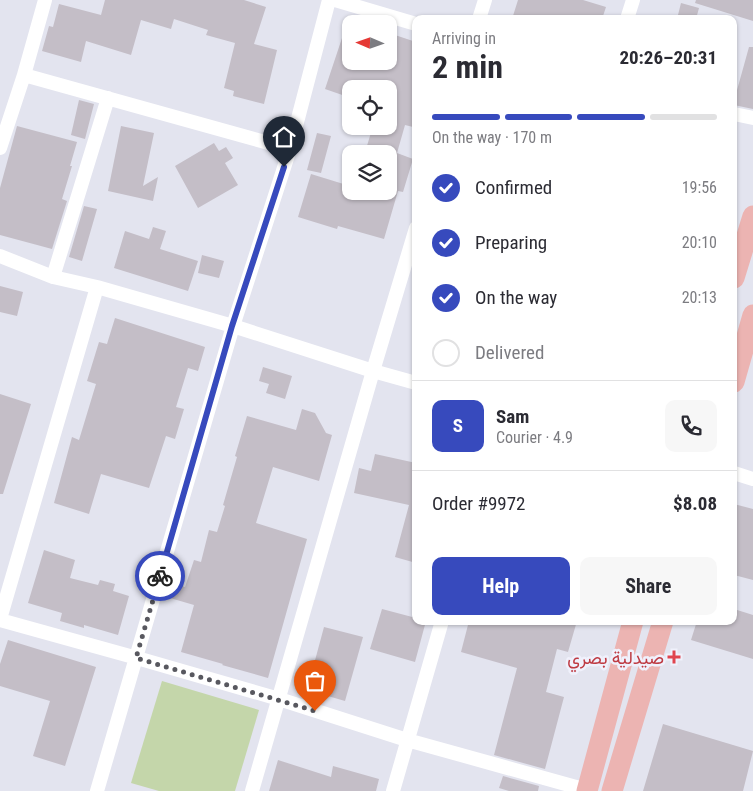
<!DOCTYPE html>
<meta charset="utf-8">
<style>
:root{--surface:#fff;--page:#f7f7f7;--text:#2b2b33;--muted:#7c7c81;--line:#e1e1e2;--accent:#374abd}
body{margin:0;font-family:"Roboto Condensed",Vazirmatn,sans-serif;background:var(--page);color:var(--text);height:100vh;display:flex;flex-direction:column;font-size:19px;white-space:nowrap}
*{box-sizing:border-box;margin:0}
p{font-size:16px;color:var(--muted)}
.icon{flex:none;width:28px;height:28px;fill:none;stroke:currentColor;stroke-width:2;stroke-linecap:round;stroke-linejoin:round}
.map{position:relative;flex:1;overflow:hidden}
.details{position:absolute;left:412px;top:15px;width:325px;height:610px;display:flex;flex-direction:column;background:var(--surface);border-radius:10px;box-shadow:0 1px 4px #0004}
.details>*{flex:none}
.needle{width:32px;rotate:272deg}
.fabs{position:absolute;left:342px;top:15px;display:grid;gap:10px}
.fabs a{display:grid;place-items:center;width:55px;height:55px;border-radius:10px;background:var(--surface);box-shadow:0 1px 4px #0004;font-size:25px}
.pin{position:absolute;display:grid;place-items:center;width:42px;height:42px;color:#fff;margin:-51px -21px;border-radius:50% 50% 50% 0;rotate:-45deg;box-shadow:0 0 5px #0007}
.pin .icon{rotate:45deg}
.courier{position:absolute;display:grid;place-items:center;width:50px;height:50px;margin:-25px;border:4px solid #374abd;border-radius:50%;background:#fff;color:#222;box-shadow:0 1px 6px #0007}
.head em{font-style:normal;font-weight:700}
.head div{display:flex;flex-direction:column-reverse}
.head{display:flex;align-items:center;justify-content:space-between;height:85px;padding:0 20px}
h1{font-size:32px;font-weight:700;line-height:38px}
.bar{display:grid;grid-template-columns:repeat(4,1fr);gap:8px 5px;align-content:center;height:60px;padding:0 20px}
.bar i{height:6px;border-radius:4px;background:var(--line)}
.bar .active{background:var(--accent)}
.bar p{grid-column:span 4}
.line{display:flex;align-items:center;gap:12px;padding:0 20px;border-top:1px solid var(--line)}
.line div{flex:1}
.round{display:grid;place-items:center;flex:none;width:52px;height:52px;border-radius:10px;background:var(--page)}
ol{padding:0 20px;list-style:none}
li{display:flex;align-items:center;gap:15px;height:55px}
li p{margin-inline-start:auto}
li .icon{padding:5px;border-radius:50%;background:var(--accent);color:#fff;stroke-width:4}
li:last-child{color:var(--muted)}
li i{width:28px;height:28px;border:2px solid var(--line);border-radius:50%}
.primary-button{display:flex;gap:10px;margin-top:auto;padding:10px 20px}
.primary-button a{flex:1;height:58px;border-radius:10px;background:var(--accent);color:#fff;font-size:20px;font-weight:700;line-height:58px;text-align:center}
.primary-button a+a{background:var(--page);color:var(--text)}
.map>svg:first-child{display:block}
</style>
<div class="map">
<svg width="753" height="791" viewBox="0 0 753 791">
<rect width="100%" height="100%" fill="#e3e4ef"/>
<path fill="#c4d6aa" d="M162 681 259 710 235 791H159L131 783Z"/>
<path fill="#c4bec7" d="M105 0H244L266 7 254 44 277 50 264 104 233 96 234 91 224 88 235 43 206 35 208 30 174 19 171 29 141 20 131 55 86 41 81 62 42 51 49 26 53 27 59 4 101 15Z
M518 0H583L606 7 602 19H512Z
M696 0H753V21L695 3Z
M681 3 699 8 696 19H677Z
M349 17 351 18V61H389V33L416 42V116L413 127 405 125 397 153 413 159 403 192 398 191 384 239 338 226 337 229 298 217 311 174 350 186 351 191H363L383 197 384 191H389V154H366L368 149H366L373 126H389V89H351V98L325 89Z
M749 47H753V109L734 105V101Z
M79 100 94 104 85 139 71 135Z
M17 126 77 142 70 166H72L62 199 67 201 52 249 0 235V188Z
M121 126 154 133 143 186 158 177 153 201 108 191Z
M317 133 331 136 321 173 307 170Z
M214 143 219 151 226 147 233 158 225 163 238 185 198 208 175 166Z
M84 206 97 209 82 261 69 257Z
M153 227 166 231 160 249 198 261 188 291 114 268 125 231 149 239Z
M202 255 224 261 219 278 198 273Z
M0 286 23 292 17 316 0 312Z
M115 318 205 347 198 371 188 368 176 407 184 409 175 439 166 436 149 488 101 474 89 514 54 503 72 437 79 440 96 384 87 381 99 342 107 344Z
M263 367 292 376 285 399 266 393 269 384 259 381Z
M0 394 31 404 3 494H0Z
M302 409 315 413 326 433 332 435 319 481 273 467 256 523 307 539 268 678 222 665 223 664 181 652 194 605 170 598 174 584 185 587 194 560 201 562 209 530 217 532 225 506 223 505 237 457 235 456 247 416 296 430Z
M375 454 416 463V563L395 557 409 505 354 493 359 468 371 471Z
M734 504 753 509V580L734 575Z
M44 550 75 560 70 578 98 585 100 580 115 584 113 591 129 596 118 635 84 625V628L60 621 62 613 28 603Z
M382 609 416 618V621H426L415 662 370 649Z
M734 609 753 615V659L691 640 697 621H734Z
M469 621H509L521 625 522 621H577L568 652 557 649 546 692 564 697 545 769 494 755 517 668 461 652Z
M324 627 363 637 345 701 307 690Z
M8 640 96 667 65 766 33 756 50 701 0 686V664Z
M663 724 753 751 743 791H643Z
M278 760 331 777 333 766 379 779 376 791H269Z
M503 776 539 786 538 791H509L499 788Z"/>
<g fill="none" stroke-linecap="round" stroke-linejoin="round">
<path stroke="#fff" stroke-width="14" d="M335 0 416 24
M479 19 485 0
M627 19 633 0
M24 75 290 149
M734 114 753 118
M0 148 24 75 45 0
M0 256 53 277 97 287 233 326 373 371 416 383
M53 277 108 98
M734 473 753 479
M0 619 97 287
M0 620 137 658 279 699 407 740 587 790
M97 791 233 326 290 149 329 0
M252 791 373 371 416 228
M393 791 442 621"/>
<path stroke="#ecb4b2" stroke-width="21" d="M734 278 753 216
M734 382 753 315
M587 791 633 621
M612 791 663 621"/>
</g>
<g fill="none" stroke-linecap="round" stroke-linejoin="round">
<path stroke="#58585f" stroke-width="5" stroke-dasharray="0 9" d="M160 576 136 658 315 711"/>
<path stroke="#374abd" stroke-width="6" d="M160 576 232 326 284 167"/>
</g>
<path fill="#e0444e" stroke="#f0f1fc" stroke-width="2" d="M671.5 649.5h5v5h5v5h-5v5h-5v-5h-5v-5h5z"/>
<g text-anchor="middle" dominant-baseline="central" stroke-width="5" stroke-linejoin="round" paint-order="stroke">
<g font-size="18" fill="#be3a42" stroke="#f0f1fc" text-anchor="end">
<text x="664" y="657">صيدلية بصري</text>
</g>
</g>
</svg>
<div class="fabs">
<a><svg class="needle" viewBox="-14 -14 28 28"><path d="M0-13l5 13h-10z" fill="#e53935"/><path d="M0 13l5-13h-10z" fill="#7c7c81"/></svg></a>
<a><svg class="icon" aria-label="locate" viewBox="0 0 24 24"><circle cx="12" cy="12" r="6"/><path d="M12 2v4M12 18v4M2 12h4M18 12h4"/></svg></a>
<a><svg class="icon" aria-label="layers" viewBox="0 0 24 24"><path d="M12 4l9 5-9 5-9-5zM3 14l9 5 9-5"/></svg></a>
</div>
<div class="pin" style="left:315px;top:711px;background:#ea580c"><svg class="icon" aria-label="bag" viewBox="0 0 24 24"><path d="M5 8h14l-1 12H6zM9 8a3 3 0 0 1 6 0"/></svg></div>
<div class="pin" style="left:284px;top:167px;background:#1f2937"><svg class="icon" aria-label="home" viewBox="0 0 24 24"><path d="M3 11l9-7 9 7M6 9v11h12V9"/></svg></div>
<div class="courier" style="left:160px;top:576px"><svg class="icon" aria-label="bike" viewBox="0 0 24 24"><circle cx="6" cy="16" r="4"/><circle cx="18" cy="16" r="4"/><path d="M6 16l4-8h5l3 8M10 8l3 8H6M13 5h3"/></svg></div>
<section class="details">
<div class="head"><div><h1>2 min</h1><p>Arriving in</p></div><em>20:26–20:31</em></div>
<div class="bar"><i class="active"></i><i class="active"></i><i class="active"></i><i></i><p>On the way · 170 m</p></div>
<ol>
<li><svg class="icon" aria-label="check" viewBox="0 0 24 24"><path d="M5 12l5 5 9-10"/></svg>Confirmed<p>19:56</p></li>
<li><svg class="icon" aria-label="check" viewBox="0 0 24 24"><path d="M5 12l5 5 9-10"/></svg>Preparing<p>20:10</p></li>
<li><svg class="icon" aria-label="check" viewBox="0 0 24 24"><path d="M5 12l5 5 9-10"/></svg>On the way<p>20:13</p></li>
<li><i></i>Delivered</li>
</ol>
<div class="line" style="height:90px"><b class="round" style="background:var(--accent);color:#fff">S</b><div><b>Sam</b><p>Courier · 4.9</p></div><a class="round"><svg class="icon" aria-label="phone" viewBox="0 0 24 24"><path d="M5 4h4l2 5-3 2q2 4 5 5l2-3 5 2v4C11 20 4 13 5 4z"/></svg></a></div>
<div class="line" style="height:65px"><div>Order #9972</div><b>$8.08</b></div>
<div class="primary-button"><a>Help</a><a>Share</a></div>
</section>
</div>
